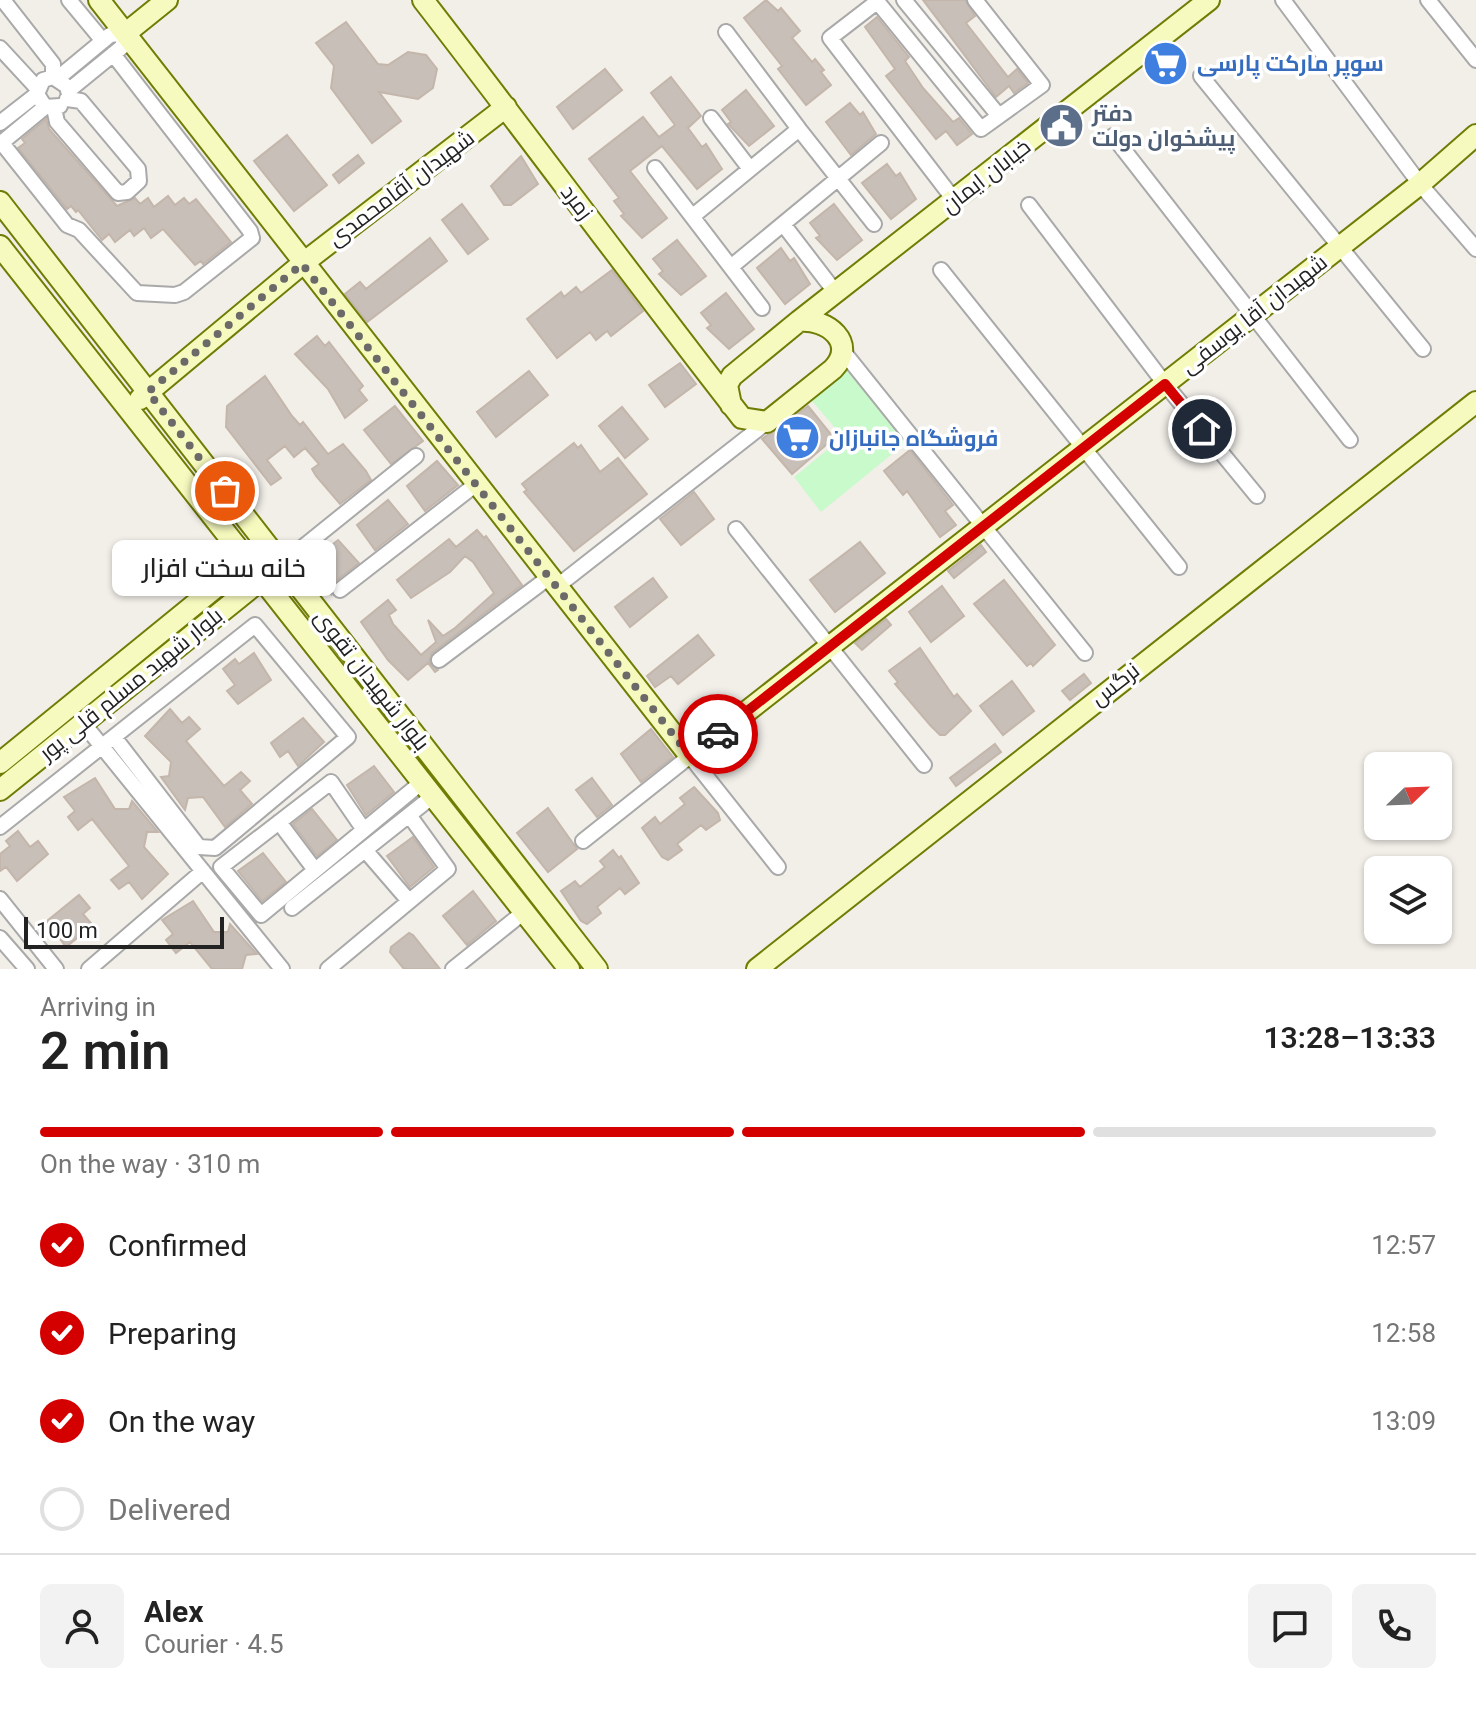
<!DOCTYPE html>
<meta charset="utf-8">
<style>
:root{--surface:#fff;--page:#f2f2f2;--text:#222;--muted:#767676;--line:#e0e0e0;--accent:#d40000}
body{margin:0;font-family:Roboto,Cairo,sans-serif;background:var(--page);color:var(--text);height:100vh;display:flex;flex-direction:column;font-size:30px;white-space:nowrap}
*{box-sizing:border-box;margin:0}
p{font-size:26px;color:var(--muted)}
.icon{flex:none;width:44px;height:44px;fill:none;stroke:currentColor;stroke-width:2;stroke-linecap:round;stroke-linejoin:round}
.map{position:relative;height:969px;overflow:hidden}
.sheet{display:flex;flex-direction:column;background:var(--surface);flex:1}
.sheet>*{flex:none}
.needle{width:52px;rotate:67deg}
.controls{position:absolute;left:1364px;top:752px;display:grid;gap:16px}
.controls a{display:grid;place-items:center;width:88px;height:88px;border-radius:12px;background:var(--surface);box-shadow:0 2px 6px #0004;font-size:40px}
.scale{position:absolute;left:24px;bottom:20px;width:200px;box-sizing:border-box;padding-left:8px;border:4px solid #222;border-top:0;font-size:22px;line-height:28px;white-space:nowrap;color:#222;-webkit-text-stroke:6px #fff;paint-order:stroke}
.pin{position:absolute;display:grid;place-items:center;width:68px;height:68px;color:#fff;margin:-34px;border:4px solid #fff;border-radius:50%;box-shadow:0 2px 8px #0007}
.courier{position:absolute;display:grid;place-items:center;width:80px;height:80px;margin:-40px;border:6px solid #d40000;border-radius:50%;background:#fff;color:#222;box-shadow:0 2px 10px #0007}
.bubble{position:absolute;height:56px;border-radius:12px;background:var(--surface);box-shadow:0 2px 6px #0004;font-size:26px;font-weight:600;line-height:56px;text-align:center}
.overview em{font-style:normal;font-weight:600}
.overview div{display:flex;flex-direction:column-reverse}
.overview{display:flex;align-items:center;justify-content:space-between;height:136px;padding:0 40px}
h1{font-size:52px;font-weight:600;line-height:60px}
.bar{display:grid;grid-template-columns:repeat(4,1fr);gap:12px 8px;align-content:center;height:96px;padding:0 40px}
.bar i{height:10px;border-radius:6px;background:var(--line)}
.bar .selected{background:var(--accent)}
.bar p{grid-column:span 4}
.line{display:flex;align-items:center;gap:20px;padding:0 40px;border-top:2px solid var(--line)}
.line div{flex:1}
.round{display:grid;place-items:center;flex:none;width:84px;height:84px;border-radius:12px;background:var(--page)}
ol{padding:0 40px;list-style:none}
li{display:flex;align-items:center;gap:24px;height:88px}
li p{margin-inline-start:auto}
li .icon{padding:8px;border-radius:50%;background:var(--accent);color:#fff;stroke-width:4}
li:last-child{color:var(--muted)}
li i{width:44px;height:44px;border:4px solid var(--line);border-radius:50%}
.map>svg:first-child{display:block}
</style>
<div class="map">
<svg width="1476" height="969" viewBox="0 0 1476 969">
<rect width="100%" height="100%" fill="#f2efe9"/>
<path fill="#c8facc" d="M848 369 908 441 821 512 794 477 843 437 812 401Z"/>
<path fill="#c7bfb8" stroke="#c4b6ab" stroke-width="2" d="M766 0 778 11 781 8 800 31 792 38 812 62 815 59 824 70 821 72 831 85 806 105 778 69 782 66 744 18Z
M923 0H965L975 16 966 23 1008 77 1017 69 1028 83 1014 93 1009 86 996 97Z
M877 17 909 57 905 61 923 88 953 122 959 118 972 134 957 145 946 131 936 139 886 76 895 69 865 27Z
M346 22 378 64 388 65 408 52 426 55 437 69 433 88 418 99 379 92 401 121 372 143 331 88 334 66 316 43Z
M605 69 622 90 573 129 557 107Z
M671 77 701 116 688 128 702 147 706 144 722 169 697 189 662 146 630 171 667 218 642 238 621 216 624 214 614 201 619 198 589 159 643 117 659 137 675 125 651 93Z
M746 90 774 126 749 146 728 124 731 122 722 110Z
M850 103 860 115 863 112 876 134 851 155 826 122Z
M46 119 49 129 117 206 135 198 140 204 148 198 154 207 168 196 175 205 184 198 189 204 196 199 231 242 203 264 201 261 195 265 163 229 151 238 144 228 134 236 130 230 115 242 109 234 102 240 78 210 76 212 71 206 67 209 18 148 25 143 22 139Z
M287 135 327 185 294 211 254 161Z
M358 155 364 163 339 183 333 175Z
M521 156 538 184 511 205H504L491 186Z
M887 164 896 176 900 173 916 199 891 219 862 183Z
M462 204 488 239 468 254 442 220Z
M834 204 862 240 837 260 816 238 820 236 810 223Z
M430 238 447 261 367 322 345 294 360 282 366 289Z
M677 240 706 276 681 295 659 274 663 271 653 259Z
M781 248 790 261 794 258 810 284 785 304 757 268Z
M612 270 643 311 611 336 607 331 596 340 590 332 557 358 527 319 561 292 564 297 576 287 581 293Z
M726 293 754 329 729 349 707 328 711 325 701 313Z
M317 336 325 346 329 342 363 386 359 390 367 400 345 418 328 389 295 354Z
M680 363 696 384 665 407 649 385Z
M529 371 548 395 496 437 477 412Z
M265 376 292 416 300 425 303 422 328 454 343 444 366 471 371 480 340 504 316 476 312 469 319 464 305 448 294 457 285 446 267 460 281 478 271 485 226 427 227 406Z
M395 406 423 441 391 464 364 430Z
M808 406 834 438 792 474 762 439Z
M622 407 648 439 625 458 599 426Z
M574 443 578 448 581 445 600 472 618 458 647 494 574 551 524 492 527 490 522 484Z
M910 450 953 505 945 511 956 525 940 537 907 491 903 495 884 471Z
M437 461 458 485 425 511 407 486Z
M694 492 714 519 681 545 660 519Z
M388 500 408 524 375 550 357 525Z
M477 530 484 538 486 536 522 585 432 653 429 662 438 670 435 672 428 663 408 680 388 660 361 622 388 600 396 610 389 615 393 624 421 655 436 642 428 620 443 636 455 628 494 593 473 562 465 556 450 572 411 598 397 580 449 539 456 547Z
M338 540 359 563 333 583 331 594 308 564Z
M860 542 885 573 835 612 810 580Z
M981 545 986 552 954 578 948 571Z
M653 578 667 597 630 627 615 607Z
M1004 580 1055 645 1033 666 1031 663 1027 666 974 604Z
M942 586 964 616 931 642 909 612Z
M886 619 891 625 862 650 855 643Z
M698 635 714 655 678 684 671 676 655 687 647 676Z
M920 648 954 697 957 694 971 711 945 735H940L930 725 895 684 898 682 889 671Z
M254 653 271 680 238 704 227 691 235 685 223 669 235 659 239 664Z
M1084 674 1091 683 1070 700 1062 691Z
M1012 681 1034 711 1003 735 980 706Z
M170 709 182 723 189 717 200 729 186 741 224 786 241 772 250 781 240 790 252 804 225 827 203 797 188 798 185 810 161 777 169 776 171 762 145 736Z
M303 718 324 742 298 766 288 751 280 757 271 743Z
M651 729 673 757 641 782 621 754Z
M995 744 1001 752 956 786 950 778Z
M374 766 394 792 366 815 347 785Z
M95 778 115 809H129L132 801 158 832H147L144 847 168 874 142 899 129 882 119 889 111 880 129 866 92 819 78 830 68 817 75 811 64 797Z
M592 778 612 805 597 817 576 790Z
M694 787 718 813 720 820 706 830 701 825 677 844 682 850 668 860 662 857 642 828 655 817 660 824 685 804 680 798Z
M548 808 577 849 548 872 517 833Z
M312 809 337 840 317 856 293 824Z
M18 831 30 847 38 841 48 854 17 881 6 867 0 871V854L10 846 6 841Z
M413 837 434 867 410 887 387 856Z
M613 850 619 858 621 856 639 883 625 894 620 888 597 907 601 913 587 924 581 921 561 891 575 881 580 887 605 867 600 861Z
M263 853 286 882 262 901 238 871Z
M473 891 496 921 467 945 443 916Z
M79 895 90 908 83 914 96 929 85 939 81 935 66 947 47 921Z
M193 901 214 932H228L230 924 257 954 246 955 242 969H212L190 942 176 953 166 940 173 934 162 920Z
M409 933 413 935 440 969H404L390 952 391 947Z"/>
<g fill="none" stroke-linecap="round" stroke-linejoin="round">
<defs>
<path id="street" d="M3 0 53 64V77
M69 0 103 41
M876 0 981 129 1042 85 975 0
M904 0 999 116
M1283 0 1420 184 1476 249
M1428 0 1476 60
M878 1 830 38 955 201
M726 32 799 129
M0 48 37 88
M1201 76 1423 349
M58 78 110 35 126 33 122 47 68 91
M37 94 45 107 60 106
M54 108 57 122 118 193 127 192 139 181 138 169 81 101 67 99
M711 118 750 169
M0 123 37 94 43 80 53 77 65 85
M1113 136 1350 440
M2 143 67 225 79 230 137 293 175 295 184 292 252 238 250 231 113 54
M0 144 45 107
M655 168 762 308
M1029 205 1165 384 1257 496
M693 216 799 129 874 224
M783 224 836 293
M732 266 881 143
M941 270 1179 567
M842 350 1085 653
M736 529 924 765
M282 564 416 456
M555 588 767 422
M340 590 475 485
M439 660 548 578
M83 723 282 969
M279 822 315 870
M0 827 255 625 348 737 215 848 199 847 114 737
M364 830 331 782 221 867 261 915 422 782
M583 841 690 756 778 867
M365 850 409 901
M0 899 56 969
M292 908 433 796
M0 938 27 969
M89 969 203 871
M328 969 448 869 409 815
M453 969 524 912"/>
<path id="secondary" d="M99 0 690 756 1420 184 1476 135
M423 0C530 138 634 280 742 418L767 422 833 369C858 343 827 318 799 321L732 376 727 385 731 405
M126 33 167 0
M0 202 597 969
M0 246 569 969
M799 321 1209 0
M140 399 302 264 506 107
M0 763 248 561
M0 790 262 579
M757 969 1476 402"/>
</defs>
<use href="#street" stroke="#a9a9a9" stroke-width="18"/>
<use href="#secondary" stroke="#707d05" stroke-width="24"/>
<use href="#street" stroke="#fff" stroke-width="14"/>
<use href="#secondary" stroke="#f7fabf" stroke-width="20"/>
</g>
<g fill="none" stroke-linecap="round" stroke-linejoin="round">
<path stroke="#6b6a68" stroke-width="8" stroke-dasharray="0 14.4" d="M225 491 148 392 302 264 690 756 718 734"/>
<path stroke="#d40000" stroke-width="10" d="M718 734 1165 384 1202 429"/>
</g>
<defs>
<symbol id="supermarket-disc" viewBox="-11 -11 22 22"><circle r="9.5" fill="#3f7fe0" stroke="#fff"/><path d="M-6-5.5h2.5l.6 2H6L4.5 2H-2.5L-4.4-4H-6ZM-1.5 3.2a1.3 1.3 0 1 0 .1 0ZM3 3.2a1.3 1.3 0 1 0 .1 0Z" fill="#fff"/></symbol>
<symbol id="civic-disc" viewBox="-11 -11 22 22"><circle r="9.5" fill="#5c6f8a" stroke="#fff"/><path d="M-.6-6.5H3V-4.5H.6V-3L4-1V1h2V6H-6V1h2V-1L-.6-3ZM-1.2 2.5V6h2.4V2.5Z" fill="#fff"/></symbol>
</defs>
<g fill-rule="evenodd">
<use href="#supermarket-disc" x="1140" y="38" width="51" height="51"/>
<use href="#civic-disc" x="1036" y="100" width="51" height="51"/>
<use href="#supermarket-disc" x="772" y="412" width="51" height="51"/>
</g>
<g text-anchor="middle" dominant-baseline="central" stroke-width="7" stroke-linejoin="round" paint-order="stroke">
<g font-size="22" font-weight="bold" fill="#366cbe" stroke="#fff" text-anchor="start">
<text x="1197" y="63">سوپر مارکت پارسی</text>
<text x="829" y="438">فروشگاه جانبازان</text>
</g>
<g font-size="22" font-weight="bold" fill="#4e5e75" stroke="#fff" text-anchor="start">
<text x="1092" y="113">دفتر<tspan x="1092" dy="25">پیشخوان دولت</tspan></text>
</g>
<g font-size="22" fill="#222" stroke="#fff">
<text transform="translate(986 176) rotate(-38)">خیابان ایمان</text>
<text transform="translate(401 188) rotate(-37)">شهیدان آقامحمدی</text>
<text transform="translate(577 202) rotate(53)">زمرد</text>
<text transform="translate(1254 314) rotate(-38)">شهیدان آقا یوسفی</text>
<text transform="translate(372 680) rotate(52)">بلوار شهیدان تقوی</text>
<text transform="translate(131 684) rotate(-39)">بلوار شهید مسلم قلی پور</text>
<text transform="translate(1115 684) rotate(-38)">نرگس</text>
</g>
</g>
</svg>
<div class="controls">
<a><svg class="needle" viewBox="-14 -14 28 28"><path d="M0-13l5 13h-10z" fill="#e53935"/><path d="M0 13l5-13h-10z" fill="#767676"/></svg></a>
<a><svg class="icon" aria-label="layers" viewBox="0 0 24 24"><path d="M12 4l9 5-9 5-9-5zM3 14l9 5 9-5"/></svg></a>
</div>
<div class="scale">100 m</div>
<div class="pin" style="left:225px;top:491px;background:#ea580c"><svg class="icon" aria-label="bag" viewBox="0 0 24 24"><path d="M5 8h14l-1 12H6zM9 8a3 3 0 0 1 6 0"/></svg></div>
<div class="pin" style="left:1202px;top:429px;background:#1f2937"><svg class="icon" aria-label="home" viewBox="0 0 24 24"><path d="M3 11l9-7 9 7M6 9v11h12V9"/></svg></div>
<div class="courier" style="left:718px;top:734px"><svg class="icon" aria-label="car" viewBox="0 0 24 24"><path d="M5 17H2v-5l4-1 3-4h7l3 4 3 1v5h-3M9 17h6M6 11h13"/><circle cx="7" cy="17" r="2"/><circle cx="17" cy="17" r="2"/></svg></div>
<div class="bubble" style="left:112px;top:540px;width:224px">خانه سخت افزار</div>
</div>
<section class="sheet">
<div class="overview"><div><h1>2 min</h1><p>Arriving in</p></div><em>13:28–13:33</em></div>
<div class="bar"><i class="selected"></i><i class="selected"></i><i class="selected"></i><i></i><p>On the way · 310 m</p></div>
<ol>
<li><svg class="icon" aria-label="check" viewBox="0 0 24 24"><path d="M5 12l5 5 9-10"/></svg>Confirmed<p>12:57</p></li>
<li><svg class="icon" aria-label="check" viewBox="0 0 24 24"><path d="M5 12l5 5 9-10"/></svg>Preparing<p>12:58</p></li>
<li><svg class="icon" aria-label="check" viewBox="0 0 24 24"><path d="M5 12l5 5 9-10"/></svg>On the way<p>13:09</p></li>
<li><i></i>Delivered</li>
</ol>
<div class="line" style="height:144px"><a class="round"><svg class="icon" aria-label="person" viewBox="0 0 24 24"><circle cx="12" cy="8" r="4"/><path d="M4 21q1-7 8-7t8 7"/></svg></a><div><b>Alex</b><p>Courier · 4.5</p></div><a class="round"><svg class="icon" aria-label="chat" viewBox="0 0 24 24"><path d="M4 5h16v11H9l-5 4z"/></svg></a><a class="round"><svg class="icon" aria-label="phone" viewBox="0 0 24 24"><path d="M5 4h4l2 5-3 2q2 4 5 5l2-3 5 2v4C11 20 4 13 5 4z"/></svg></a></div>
</section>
